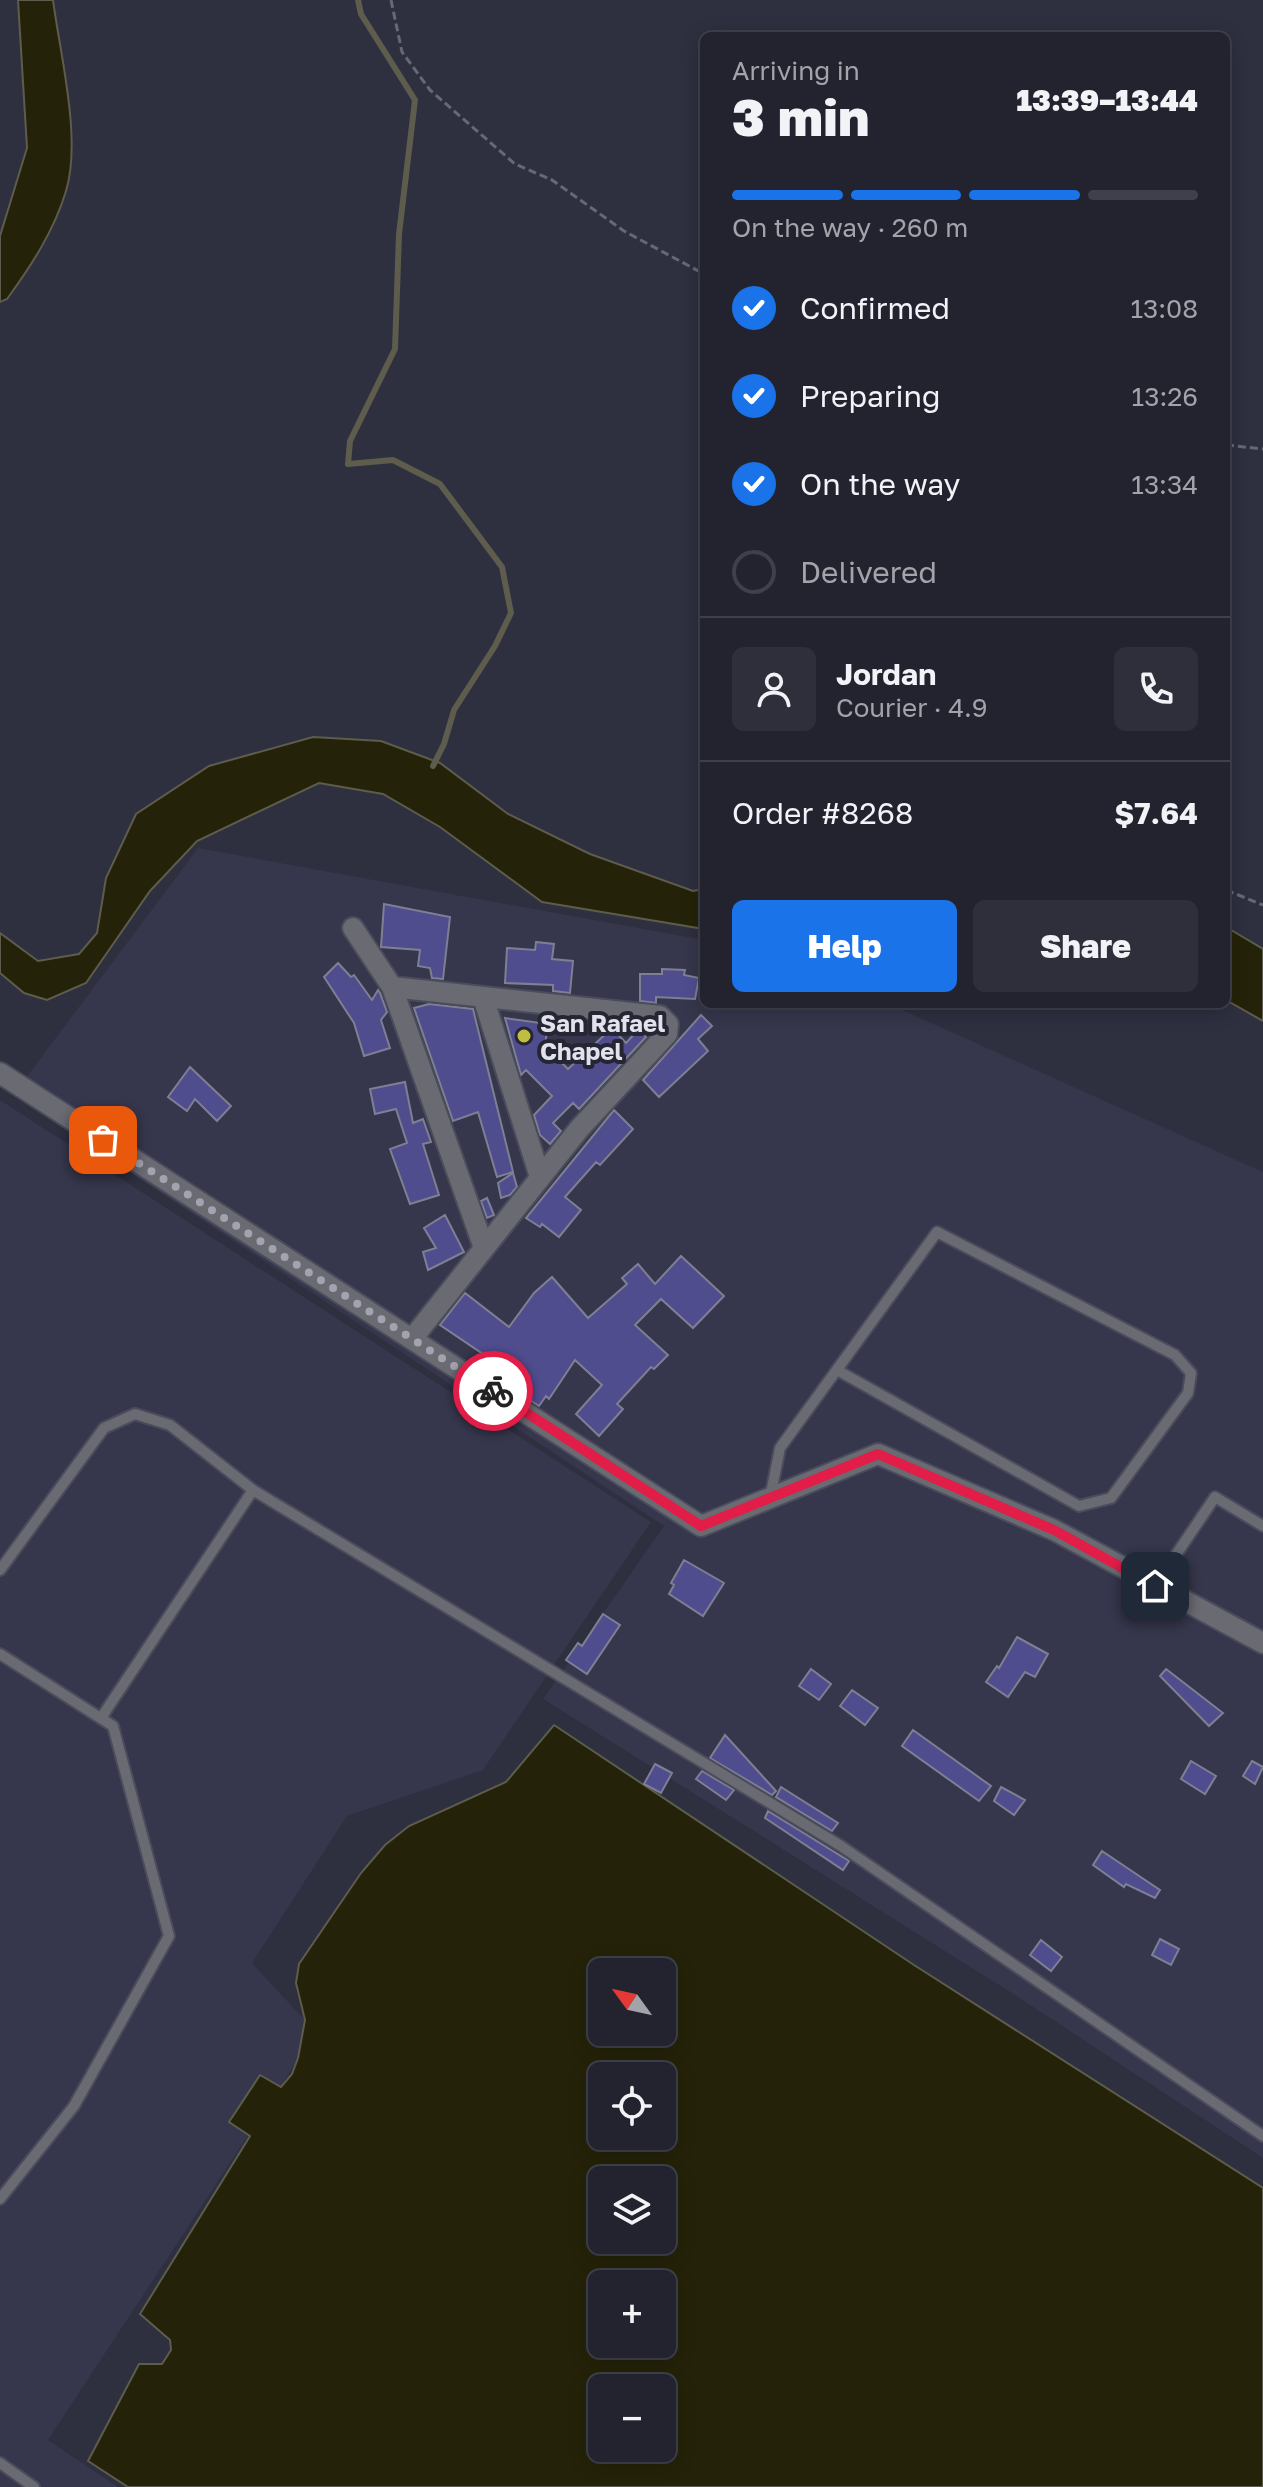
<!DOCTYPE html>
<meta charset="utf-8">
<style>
:root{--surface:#22232f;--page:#2e2f3b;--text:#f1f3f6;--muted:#a2a4aa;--line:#3f404b;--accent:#1a73e8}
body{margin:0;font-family:"Golos Text",sans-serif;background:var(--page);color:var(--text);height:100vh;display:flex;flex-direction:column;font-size:30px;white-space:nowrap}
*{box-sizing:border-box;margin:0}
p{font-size:26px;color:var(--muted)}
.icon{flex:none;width:44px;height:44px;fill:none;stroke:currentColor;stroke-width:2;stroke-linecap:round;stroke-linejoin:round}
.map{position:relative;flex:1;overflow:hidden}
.details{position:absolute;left:700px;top:32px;width:530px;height:976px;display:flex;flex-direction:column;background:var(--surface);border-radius:12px;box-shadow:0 4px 20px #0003,0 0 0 2px var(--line)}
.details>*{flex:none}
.needle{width:52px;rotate:303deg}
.fabs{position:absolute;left:588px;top:1958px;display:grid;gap:16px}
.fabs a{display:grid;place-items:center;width:88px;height:88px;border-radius:12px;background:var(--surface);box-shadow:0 4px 20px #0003,0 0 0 2px var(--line);font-size:40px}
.pin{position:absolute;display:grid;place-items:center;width:68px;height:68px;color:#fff;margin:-34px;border-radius:16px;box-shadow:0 4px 12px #0006}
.courier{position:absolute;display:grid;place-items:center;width:80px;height:80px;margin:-40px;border:6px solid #e11d48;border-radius:50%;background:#fff;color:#222;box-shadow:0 2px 10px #0007}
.headline em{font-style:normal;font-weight:800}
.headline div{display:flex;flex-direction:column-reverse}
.headline{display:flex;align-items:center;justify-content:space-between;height:136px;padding:0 32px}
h1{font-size:52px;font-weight:800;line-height:60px}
.bar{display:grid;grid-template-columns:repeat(4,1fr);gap:12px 8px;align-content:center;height:96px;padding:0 32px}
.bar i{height:10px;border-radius:6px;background:var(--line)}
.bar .selected{background:var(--accent)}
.bar p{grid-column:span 4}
.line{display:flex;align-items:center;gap:20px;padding:0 32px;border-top:2px solid var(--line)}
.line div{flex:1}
.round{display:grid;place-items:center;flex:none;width:84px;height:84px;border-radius:12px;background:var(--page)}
ol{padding:0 32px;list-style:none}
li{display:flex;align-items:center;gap:24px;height:88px}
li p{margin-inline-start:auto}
li .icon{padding:8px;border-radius:50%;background:var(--accent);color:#fff;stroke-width:4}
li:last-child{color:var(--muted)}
li i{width:44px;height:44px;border:4px solid var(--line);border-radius:50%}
.primary-button{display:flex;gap:16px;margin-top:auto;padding:16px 32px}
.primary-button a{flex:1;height:92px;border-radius:12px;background:var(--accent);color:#fff;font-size:32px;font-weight:800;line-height:92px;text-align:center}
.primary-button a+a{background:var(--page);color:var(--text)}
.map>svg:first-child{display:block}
</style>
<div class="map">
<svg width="1263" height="2487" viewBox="0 0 1263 2487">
<rect width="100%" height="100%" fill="#2e2f3f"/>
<path fill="#36364c" d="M198 848 704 940V1004H889L1263 1172V2158L1015 1995 543 1699 664 1526 13 1095Z
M0 1100 651 1522 483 1770 347 1816 252 1963 316 2032 48 2440 118 2487H0Z"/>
<path fill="#242309" stroke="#5d5c4d" stroke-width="2" fill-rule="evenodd" d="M18 0H53C60 54 82 139 66 191 54 231 31 266 7 299L0 302V236L27 148Z
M313 737 381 741 440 763 508 814 590 854 693 891 704 889V929L542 902 440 827 383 794 319 783 197 841 150 891 86 983 47 1000 24 993 0 973V933L38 961 79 954 97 933 106 878 136 814 209 766Z
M1226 927 1263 949V1021L1226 1000Z
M554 1725 914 1965 1263 2188V2487H128L88 2461 139 2364H162L171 2350 170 2340 140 2314 250 2136 229 2122 260 2075 281 2087 292 2074 298 2058 305 2020 296 1983 299 1964 361 1873 385 1845 409 1826 506 1782ZM602 1972H662V2032H602ZM602 2076H662V2136H602ZM602 2180H662V2240H602ZM602 2284H662V2344H602ZM602 2388H662V2448H602Z"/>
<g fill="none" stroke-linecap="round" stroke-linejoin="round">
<path stroke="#5d5c4d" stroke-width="6" d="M358 0 361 14 415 100 399 234 395 349 350 441 348 464 393 460 440 484 502 567 511 613 495 646 454 710 444 744 433 766"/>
</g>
<path fill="#504d8f" stroke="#7e7f92" stroke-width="2" d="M384 904 450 917 443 979 432 978 430 968 418 966 420 950 381 947Z
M536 942 554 944 552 959 573 961 570 993 553 991V985L505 983 507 948 535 950Z
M338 963 351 977 354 975 372 1000 378 990 380 993 387 1012 381 1020 390 1048 364 1056 354 1023 324 977Z
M662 969 685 970 684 975 699 978 695 999 656 997V1003L640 1001V974H662Z
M429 1004 473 1009 513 1172 497 1177 478 1112 453 1121 414 1008Z
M701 1015 712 1026 698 1039 708 1051 659 1097 643 1080Z
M505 1018 548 1024 545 1046 568 1069 612 1028 626 1043 638 1030 646 1037 579 1109 573 1103 553 1123 561 1131 550 1144 540 1135 534 1115 552 1096 526 1070 521 1075Z
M190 1067 231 1106 217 1121 195 1099 187 1111 168 1097Z
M405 1082 413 1123 423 1119 431 1142 423 1144 439 1195 410 1204 390 1149 407 1143 396 1109 375 1114 370 1089Z
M614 1110 633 1129 600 1165 596 1162 565 1197 581 1210 559 1237 542 1224 540 1227 526 1218Z
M513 1173 517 1187 510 1195 501 1198 498 1183Z
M487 1198 494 1215 487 1218 481 1201Z
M445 1215 464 1252 428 1270 423 1252 436 1248 424 1228Z
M681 1256 724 1296 693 1328 661 1299 635 1325 668 1355 654 1369 651 1367 617 1404 623 1409 599 1436 576 1414 602 1385 575 1360 549 1399 546 1396 539 1406 525 1397 530 1389 515 1379 517 1377 440 1325 465 1293 509 1327 534 1293 552 1277 588 1318 627 1284 622 1278 638 1264 655 1284Z
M684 1560 724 1583 703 1616 669 1594 674 1585 671 1583Z
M603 1614 620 1625 587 1674 566 1660 578 1643 582 1646Z
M1017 1637 1048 1654 1035 1677 1025 1672 1008 1697 986 1682 997 1666 999 1668Z
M811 1669 831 1684 819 1700 799 1686Z
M1166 1669 1223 1713 1209 1726 1160 1676Z
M852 1690 878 1708 865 1725 840 1706Z
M913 1730 991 1786 979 1801 902 1746Z
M725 1735 776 1791 772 1795 710 1758Z
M1191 1761 1216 1776 1205 1794 1181 1779Z
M1252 1761 1263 1767 1255 1784 1243 1776Z
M655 1764 672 1773 661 1793 644 1784Z
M702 1771 734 1790 726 1800 696 1779Z
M781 1787 838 1823 832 1831 776 1797Z
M1001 1787 1025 1800 1014 1815 994 1801Z
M768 1811 849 1861 843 1870 765 1818Z
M1102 1851 1160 1890 1155 1898 1126 1884 1124 1887 1093 1865Z
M1160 1939 1179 1949 1171 1965 1152 1955Z
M1041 1940 1062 1957 1051 1971 1030 1955Z"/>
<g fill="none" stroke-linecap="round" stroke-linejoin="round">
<defs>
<path id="lane" d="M770 1498 780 1448 937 1232 1175 1355 1191 1373 1188 1393 1111 1498 1079 1506 837 1370
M0 1570 104 1428 135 1414 170 1425 253 1490
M1155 1586 1215 1497 1263 1526
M0 1654 113 1726 169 1936 74 2106 0 2199
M101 1718 253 1490 841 1846 1263 2136
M0 2463 34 2487"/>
<path id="street" d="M353 928 392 987
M483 997 540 1177
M0 1073 701 1526 878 1454 1054 1530 1263 1643
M412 1339 579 1129 667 1034 668 1024 660 1016 392 987 484 1248"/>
</defs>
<use href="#lane" stroke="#4b4c5b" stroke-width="14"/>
<use href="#street" stroke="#4b4c5b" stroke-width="24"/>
<path stroke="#676876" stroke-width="3" stroke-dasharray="8 4" stroke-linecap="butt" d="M391 0 402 52 430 90 515 164 552 180 624 231 704 274
M1226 445 1263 449
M1226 890 1263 905"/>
<use href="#lane" stroke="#696a72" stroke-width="10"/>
<use href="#street" stroke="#696a72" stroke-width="20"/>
</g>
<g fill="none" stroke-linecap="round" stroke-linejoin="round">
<path stroke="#a2a3af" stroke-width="8" stroke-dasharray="0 14.4" d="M103 1140 493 1391"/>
<path stroke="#e11d48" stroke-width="10" d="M493 1391 701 1526 878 1454 1054 1530 1155 1586"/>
</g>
<circle fill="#c0be41" stroke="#252534" stroke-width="3" cx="524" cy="1036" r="8"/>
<g text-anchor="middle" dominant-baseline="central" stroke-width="8" stroke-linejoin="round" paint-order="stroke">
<g font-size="24" font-weight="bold" fill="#e1e2ec" stroke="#252534" text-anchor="start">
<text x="540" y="1022">San Rafael<tspan x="540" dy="28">Chapel</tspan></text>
</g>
</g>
</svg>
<div class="fabs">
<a><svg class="needle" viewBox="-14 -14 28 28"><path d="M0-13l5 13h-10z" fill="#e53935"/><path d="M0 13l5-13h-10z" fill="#a2a4aa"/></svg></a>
<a><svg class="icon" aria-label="locate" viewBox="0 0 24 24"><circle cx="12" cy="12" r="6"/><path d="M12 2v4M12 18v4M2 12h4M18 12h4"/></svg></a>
<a><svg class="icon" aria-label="layers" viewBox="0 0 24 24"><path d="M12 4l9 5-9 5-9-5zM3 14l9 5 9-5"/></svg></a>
<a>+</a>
<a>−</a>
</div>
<div class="pin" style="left:103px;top:1140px;background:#ea580c"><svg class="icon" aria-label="bag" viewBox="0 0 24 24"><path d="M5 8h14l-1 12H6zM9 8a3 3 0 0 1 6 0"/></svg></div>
<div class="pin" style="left:1155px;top:1586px;background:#1f2937"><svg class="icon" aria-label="home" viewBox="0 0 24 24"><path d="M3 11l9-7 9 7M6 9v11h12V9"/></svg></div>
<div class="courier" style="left:493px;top:1391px"><svg class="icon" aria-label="bike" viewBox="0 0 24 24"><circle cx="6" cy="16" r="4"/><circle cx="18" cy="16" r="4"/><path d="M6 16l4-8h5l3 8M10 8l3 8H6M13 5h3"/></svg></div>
<section class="details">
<div class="headline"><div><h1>3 min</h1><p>Arriving in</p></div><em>13:39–13:44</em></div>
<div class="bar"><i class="selected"></i><i class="selected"></i><i class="selected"></i><i></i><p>On the way · 260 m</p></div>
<ol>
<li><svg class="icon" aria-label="check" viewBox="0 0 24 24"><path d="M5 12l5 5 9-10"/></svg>Confirmed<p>13:08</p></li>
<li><svg class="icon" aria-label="check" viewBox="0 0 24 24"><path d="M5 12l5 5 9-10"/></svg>Preparing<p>13:26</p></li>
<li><svg class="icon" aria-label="check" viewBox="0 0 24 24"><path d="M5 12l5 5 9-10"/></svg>On the way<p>13:34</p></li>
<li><i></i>Delivered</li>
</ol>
<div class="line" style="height:144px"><a class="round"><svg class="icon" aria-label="person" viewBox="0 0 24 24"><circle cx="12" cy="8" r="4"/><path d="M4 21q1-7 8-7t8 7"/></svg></a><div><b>Jordan</b><p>Courier · 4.9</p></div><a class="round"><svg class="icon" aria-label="phone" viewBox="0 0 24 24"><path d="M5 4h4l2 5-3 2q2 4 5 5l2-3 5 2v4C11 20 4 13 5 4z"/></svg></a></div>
<div class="line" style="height:104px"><div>Order #8268</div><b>$7.64</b></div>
<div class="primary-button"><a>Help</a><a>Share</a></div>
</section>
</div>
